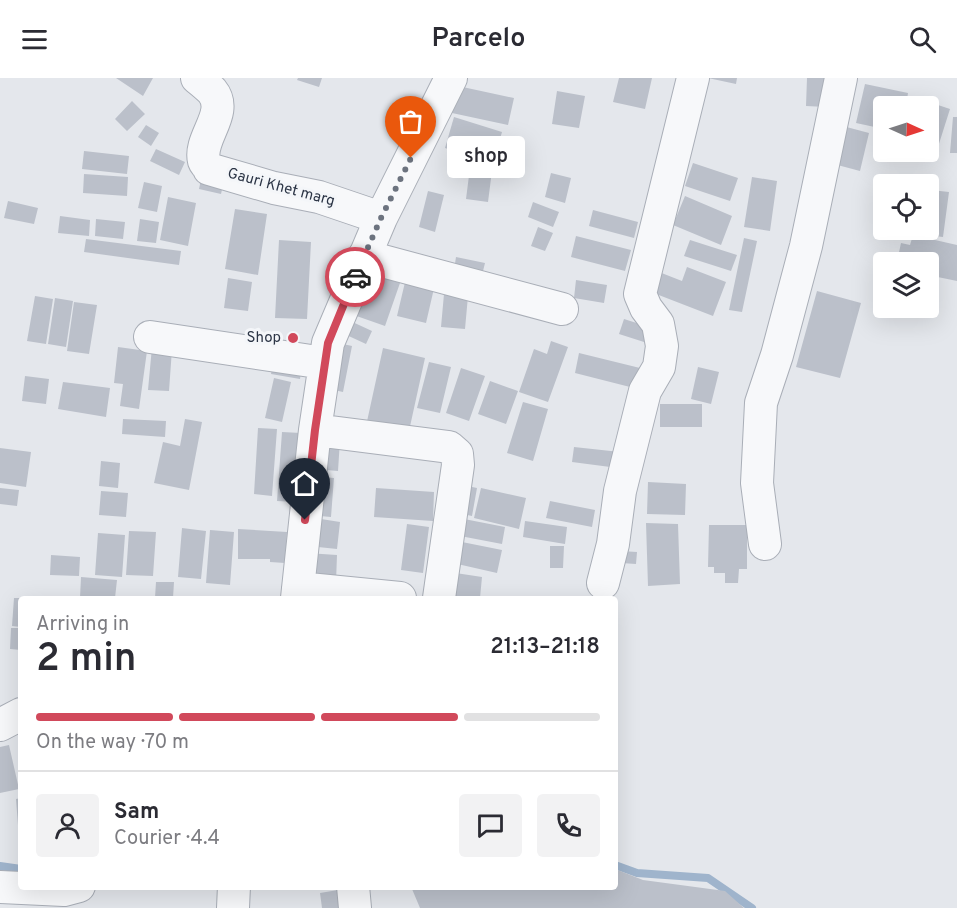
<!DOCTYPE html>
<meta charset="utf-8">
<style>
:root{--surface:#fff;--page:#f2f2f3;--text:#2b2b33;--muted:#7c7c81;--line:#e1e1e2;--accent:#d1495b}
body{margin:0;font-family:Overpass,sans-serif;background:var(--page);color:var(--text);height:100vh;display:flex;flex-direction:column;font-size:22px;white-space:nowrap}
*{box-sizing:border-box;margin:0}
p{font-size:20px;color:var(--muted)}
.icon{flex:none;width:33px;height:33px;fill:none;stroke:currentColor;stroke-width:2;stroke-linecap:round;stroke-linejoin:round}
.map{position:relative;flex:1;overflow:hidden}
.details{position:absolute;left:18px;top:518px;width:600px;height:294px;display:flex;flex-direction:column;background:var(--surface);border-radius:6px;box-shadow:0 6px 24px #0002}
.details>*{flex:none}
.needle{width:39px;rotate:93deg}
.fabs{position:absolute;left:873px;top:18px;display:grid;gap:12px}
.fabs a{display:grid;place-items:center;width:66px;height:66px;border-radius:6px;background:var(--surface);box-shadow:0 6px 24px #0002;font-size:30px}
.pin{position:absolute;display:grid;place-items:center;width:51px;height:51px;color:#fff;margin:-62px -26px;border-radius:50% 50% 50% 0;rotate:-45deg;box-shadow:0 0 6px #0007}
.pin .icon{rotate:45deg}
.courier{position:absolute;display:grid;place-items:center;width:60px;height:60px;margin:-30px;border:4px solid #d1495b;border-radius:50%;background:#fff;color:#222;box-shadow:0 2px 8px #0007}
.bubble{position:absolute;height:42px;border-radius:6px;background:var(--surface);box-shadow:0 6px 24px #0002;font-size:20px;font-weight:600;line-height:42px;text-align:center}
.overview em{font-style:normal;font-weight:600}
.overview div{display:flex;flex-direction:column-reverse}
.overview{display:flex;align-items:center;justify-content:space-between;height:102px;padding:0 18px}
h1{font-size:39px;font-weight:600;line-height:45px}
.bar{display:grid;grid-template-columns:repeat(4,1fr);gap:9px 6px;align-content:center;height:72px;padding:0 18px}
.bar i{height:8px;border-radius:4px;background:var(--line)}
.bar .active{background:var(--accent)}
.bar p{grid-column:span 4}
.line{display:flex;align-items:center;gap:15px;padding:0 18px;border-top:2px solid var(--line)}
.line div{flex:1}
.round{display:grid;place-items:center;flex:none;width:63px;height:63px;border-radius:6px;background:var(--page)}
header{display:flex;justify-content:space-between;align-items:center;height:78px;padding:0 18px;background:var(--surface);font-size:27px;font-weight:600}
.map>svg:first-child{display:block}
</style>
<header><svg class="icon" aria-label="menu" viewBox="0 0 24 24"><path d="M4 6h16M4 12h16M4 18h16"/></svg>Parcelo<svg class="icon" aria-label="search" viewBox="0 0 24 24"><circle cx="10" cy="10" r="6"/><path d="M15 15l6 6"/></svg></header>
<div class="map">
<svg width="957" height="830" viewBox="0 0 957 830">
<rect width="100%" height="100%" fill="#e4e7ec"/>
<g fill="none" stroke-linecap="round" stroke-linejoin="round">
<path stroke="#9fb4cc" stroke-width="8" d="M615 787 637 795 708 800 752 830
M0 788 21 791"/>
</g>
<path fill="#bbc0ca" d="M116 0H153L143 18Z
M298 0H322L319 9 297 2Z
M619 0H652L645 31 613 24Z
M708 0H737L736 6Z
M807 0H827L826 29 806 28Z
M865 6 908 15 906 28H884V51L856 45Z
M458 8 514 20 508 47 452 35Z
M557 13 585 18 579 50 552 46Z
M132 23 145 36 127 53 115 41Z
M935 26 950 31 937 72 928 69V47Z
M454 39 502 54 493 85 445 70Z
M953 39H957V75H950Z
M146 47 159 55 151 68 138 59Z
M839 47 869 55 860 93 830 85Z
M156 71 185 84 179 97 150 83Z
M84 73 129 78 127 96 82 91Z
M471 82 493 85 488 124 466 121Z
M693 85 738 100 730 123 685 108Z
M551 95 571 100 565 125 545 119Z
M84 96 128 99 127 118 83 115Z
M202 97 224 103 221 116 199 111Z
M752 99 777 103 770 153 744 149Z
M144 104 162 108 157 134 138 130Z
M931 112 949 114 943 159 925 157 926 152H928Z
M428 113 444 117 435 154 419 149Z
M685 118 732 138 721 167 673 147Z
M168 119 196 125 188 168 160 162Z
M8 123 38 130 34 146 4 140Z
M533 124 559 134 553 149 528 139Z
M235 131 267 136 258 197 225 191Z
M593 132 638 144 634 160 589 148Z
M60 138 90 142 89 158 58 155Z
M96 141 125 144 123 161 95 158Z
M140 141 159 144 156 165 137 163Z
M538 149 553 155 545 173 531 168Z
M913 157 957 167V203L928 197V184H907L908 181 898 179 901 165 910 167Z
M576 158 631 172 625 193 571 179Z
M744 160 757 163 742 234 729 232Z
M86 161 181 173 179 187 84 174Z
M279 162 311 164 307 241 275 240Z
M690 162 737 177 731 193 684 178Z
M456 179 485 185 482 197 454 192Z
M687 189 726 204 713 238 651 214 659 194 682 203Z
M363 192 400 205 385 248 348 235Z
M228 200 252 204 248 233 224 230Z
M406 200 435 206 426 245 397 238Z
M576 202 607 207 604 225 574 220Z
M817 213 861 225 840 300 796 289Z
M444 216 468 218 465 251 441 249Z
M35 218 53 221 46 266 27 263Z
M55 220 73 223 66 269 48 266Z
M74 224 97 227 89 276 67 273Z
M346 241 372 253 366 266 340 254Z
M624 241 649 249 644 264 619 256Z
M551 263 568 269 548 324 519 314 534 271 547 276Z
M334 264 352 268 343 314 325 310Z
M118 269 147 273 139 331 120 328 123 306 114 305Z
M152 269 172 271 169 313 148 312Z
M383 270 425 280 409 353 366 348Z
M579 275 640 290 634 310 575 295Z
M274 281 302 286 300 301 271 296Z
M429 284 451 289 440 335 417 330Z
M698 289 719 294 711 326 691 321Z
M461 290 485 298 469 343 446 335Z
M25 298 49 301 46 326 22 323Z
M274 300 291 304 282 344 265 340Z
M490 303 518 313 506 346 478 336Z
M63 304 110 310 106 339 58 331Z
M523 324 548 331 533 383 507 375Z
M660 326H702V349H660Z
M123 341 166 343 165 359 122 356Z
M185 341 202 344 189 412 154 405 163 364 180 368Z
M258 350 277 351 272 418 254 416Z
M282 354 301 355 295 424 277 423Z
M317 361 340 362 338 393 315 391Z
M574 369 620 374 618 390 572 384Z
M0 370 31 374 26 409 0 405Z
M101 383 120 385 118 410 99 408Z
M311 398 334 400 331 439 309 437Z
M648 404 686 406 685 437 647 436Z
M458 406 477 410 472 438 453 434Z
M0 410 19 412 17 428 0 426Z
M376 410 434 414 433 443 374 439Z
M481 410 526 420 519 451 474 440Z
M101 413 128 415 126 439 99 437Z
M550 423 595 432 592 449 546 440Z
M459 440 505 449 502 466 455 457Z
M321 441 340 444 337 471 318 469Z
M525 443 567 449 565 466 523 459Z
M646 445 678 446 680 506 648 508Z
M407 446 429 449 423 495 401 492Z
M709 447H747V491H739L738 505H725V495H714V489H708Z
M182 450 206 453 201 501 178 499Z
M238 451 287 454 285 485 270 484V481H238Z
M210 452 234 454 230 507 206 505Z
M129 453 156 454 153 498 126 497Z
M98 455 125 457 122 499 95 497Z
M457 463 502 472 497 495 453 485Z
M550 468H564L563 490H550Z
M621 473 637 474 636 486 621 485Z
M307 475 337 477 336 504 306 502Z
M51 477 80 479 79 498 50 497Z
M449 494 482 499 480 520 446 518Z
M81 499 117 502 115 520H80Z
M156 504H174L173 520H155Z
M14 520H21V549L12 548Z
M11 550H21V572L10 571Z
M9 667 19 711 0 715V669Z
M21 720V760H19L16 721Z
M615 791 643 802 725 813 744 830H420L412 811 391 810V808H615Z
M338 812 341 830H322L320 815Z"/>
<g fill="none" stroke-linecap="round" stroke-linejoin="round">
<defs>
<path id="minor" d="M197 0C202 4 207 8 212 13 230 35 198 60 204 83 205 86 208 88 209 91L274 110 319 119 381 140
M364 178 562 231
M150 259 324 285
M315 352 449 369 457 376 458 387 439 520
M765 466 757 405 761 325 777 277 806 168 841 0
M603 505 613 466 620 413 645 313 659 289 662 268 658 246 646 230 640 216 693 0
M298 510 400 520
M297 520 315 352 328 265 381 140 451 0
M0 647 21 636
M353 808 355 830
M0 809 64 812 79 808
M233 830 234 808"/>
</defs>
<use href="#minor" stroke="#a9aeb7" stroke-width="34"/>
<use href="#minor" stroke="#f7f8fa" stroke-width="32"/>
</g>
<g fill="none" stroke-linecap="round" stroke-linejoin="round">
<path stroke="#6c737f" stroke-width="6" stroke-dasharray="0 10.8" d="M355 199 381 140 411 80"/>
<path stroke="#d1495b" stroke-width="8" d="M305 442 315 352 328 265 355 199"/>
</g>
<circle fill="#d1495b" stroke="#f4f6f9" stroke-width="2" cx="293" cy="260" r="6"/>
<g text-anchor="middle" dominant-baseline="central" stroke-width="6" stroke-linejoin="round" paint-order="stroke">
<g font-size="15" fill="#2b3445" stroke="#f4f6f9">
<text transform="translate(281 110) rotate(15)">Gauri Khet marg</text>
</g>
<g font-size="15" fill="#2b3445" stroke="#f4f6f9" text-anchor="end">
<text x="281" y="260">Shop</text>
</g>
</g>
</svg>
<div class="fabs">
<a><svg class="needle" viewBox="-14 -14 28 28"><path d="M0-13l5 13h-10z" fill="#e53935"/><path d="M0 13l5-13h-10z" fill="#7c7c81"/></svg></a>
<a><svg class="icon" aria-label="locate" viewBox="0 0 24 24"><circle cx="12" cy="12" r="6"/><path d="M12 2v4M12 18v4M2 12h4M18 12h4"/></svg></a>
<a><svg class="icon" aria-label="layers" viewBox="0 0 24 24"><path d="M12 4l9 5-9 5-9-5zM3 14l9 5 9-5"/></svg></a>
</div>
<div class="pin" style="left:411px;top:80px;background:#ea580c"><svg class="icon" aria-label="bag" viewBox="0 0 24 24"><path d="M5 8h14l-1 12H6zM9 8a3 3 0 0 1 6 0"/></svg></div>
<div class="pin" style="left:305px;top:442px;background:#1f2937"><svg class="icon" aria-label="home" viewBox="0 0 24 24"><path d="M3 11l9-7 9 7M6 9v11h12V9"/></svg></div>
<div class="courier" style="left:355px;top:199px"><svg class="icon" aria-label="car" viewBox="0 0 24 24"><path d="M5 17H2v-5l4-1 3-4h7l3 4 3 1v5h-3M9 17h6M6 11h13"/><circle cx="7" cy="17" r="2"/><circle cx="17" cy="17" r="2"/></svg></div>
<div class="bubble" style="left:447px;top:58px;width:78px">shop</div>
<section class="details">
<div class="overview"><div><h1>2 min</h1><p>Arriving in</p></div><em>21:13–21:18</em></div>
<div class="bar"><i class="active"></i><i class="active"></i><i class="active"></i><i></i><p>On the way · 70 m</p></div>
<div class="line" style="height:108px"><a class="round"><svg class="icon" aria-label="person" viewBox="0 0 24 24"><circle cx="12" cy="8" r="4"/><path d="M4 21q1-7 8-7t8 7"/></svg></a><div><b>Sam</b><p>Courier · 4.4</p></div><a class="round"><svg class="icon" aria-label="chat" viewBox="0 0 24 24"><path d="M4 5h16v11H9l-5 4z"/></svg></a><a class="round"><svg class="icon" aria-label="phone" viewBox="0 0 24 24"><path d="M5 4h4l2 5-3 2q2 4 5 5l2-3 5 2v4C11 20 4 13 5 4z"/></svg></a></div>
</section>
</div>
